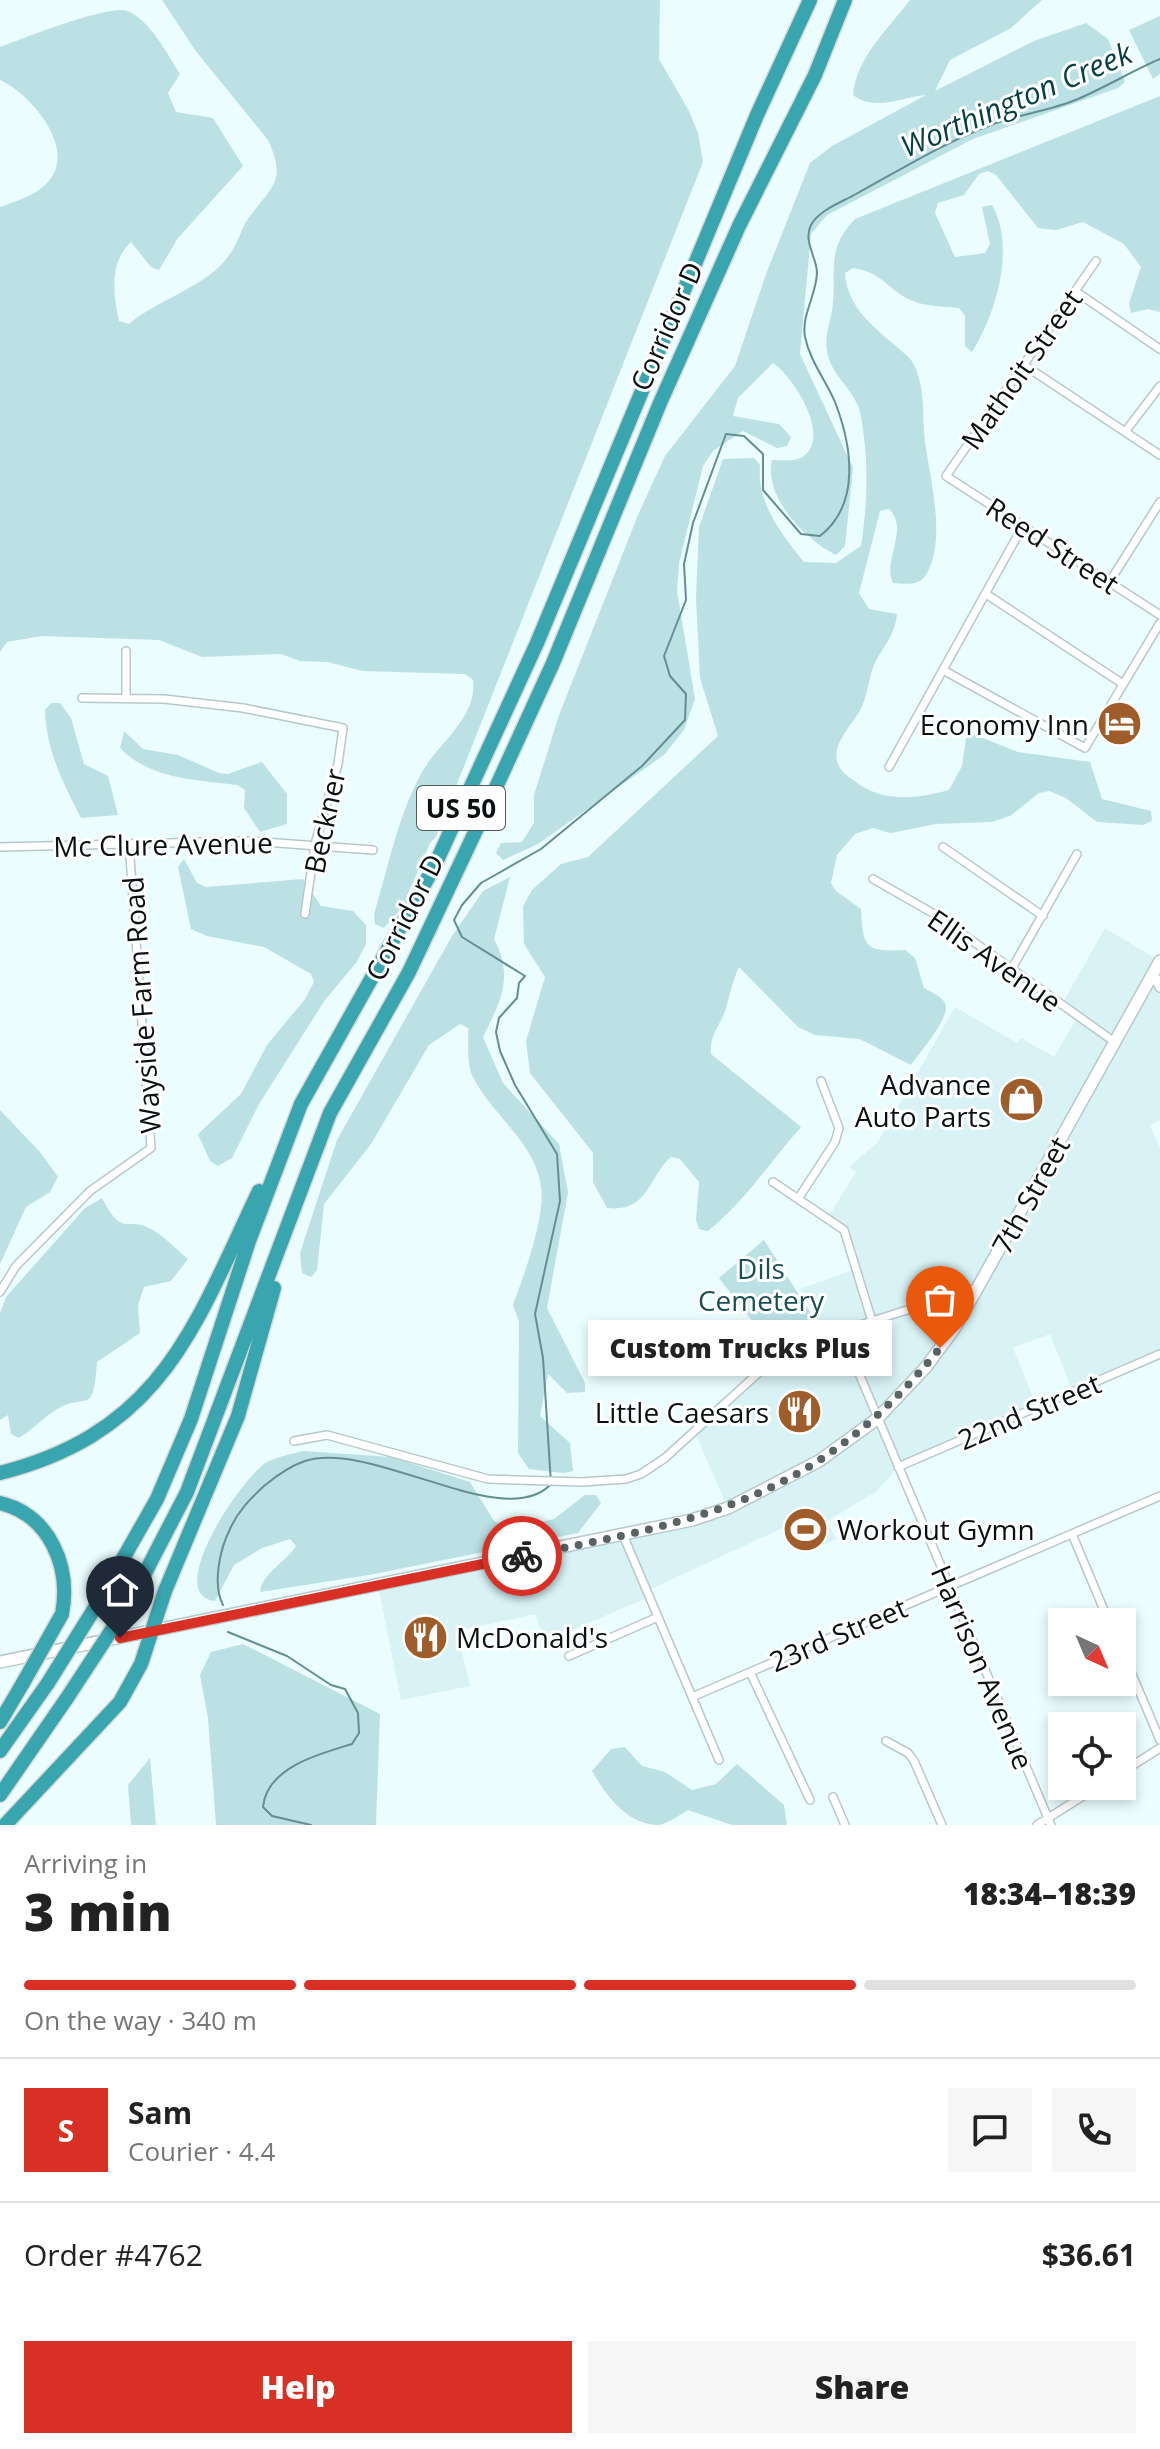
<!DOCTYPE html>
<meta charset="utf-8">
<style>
:root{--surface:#fff;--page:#f6f6f6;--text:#222;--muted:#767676;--line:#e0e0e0;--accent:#d93025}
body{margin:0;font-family:"Open Sans",sans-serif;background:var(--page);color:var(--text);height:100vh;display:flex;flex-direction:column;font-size:30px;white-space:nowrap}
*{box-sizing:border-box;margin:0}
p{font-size:26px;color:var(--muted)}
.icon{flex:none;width:44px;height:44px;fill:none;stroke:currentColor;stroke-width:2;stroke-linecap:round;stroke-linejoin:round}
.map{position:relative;height:1825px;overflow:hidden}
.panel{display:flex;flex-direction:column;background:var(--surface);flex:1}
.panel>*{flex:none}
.needle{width:52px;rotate:136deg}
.fabs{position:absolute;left:1048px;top:1608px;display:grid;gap:16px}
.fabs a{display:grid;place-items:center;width:88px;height:88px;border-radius:0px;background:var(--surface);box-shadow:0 4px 12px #0003;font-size:40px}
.pin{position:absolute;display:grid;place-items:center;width:68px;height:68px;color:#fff;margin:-82px -34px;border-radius:50% 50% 50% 0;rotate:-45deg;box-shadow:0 0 8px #0007}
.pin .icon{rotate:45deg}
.courier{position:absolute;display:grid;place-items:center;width:80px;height:80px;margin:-40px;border:6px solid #d93025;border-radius:50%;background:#fff;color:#222;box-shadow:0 2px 10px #0007}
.bubble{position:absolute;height:56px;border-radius:0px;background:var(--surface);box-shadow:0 4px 12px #0003;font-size:26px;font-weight:800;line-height:56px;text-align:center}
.summary em{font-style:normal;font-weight:800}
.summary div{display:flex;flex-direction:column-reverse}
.summary{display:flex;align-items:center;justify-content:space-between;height:136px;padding:0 24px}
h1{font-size:52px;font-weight:800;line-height:60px}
.bar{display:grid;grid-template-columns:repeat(4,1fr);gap:12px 8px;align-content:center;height:96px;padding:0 24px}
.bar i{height:10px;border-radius:6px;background:var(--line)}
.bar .active{background:var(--accent)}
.bar p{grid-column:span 4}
.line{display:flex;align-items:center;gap:20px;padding:0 24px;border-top:2px solid var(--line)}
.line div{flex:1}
.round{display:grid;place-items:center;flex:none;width:84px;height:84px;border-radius:0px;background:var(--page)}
.cta{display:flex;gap:16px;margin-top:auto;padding:16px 24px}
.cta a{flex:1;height:92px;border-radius:0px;background:var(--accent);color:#fff;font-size:32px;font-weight:800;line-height:92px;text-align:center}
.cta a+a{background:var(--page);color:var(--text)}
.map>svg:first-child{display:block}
</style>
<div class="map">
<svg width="1160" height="1825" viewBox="0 0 1160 1825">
<rect width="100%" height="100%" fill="#ebfdfe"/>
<path fill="#d8f2f5" d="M1105 928 1160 961 1154 975 1160 987V1120L1150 1125 1160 1148V1354L1073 1392 1050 1334 1013 1348 1037 1407 898 1467 877 1491 827 1521 836 1539 802 1554 789 1525 647 1591 649 1597 546 1641 535 1614 457 1631 470 1686 401 1700 378 1585 728 1508 694 1431 778 1355 827 1336 800 1289 856 1269 844 1230 827 1219 856 1172 849 1167 878 1142 955 1007 1017 1043 1021 1038 1054 1057 1077 1018 1061 1006Z"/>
<path fill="#bbe1e5" d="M162 0H660L659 59 689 111 698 133 703 162 436 837 430 843 402 908 384 928 375 924 374 914C388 868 398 816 421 774 437 744 478 718 473 680L465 674 362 671 328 662 300 661 281 654 202 657 159 640 42 636 7 642 0 652V207C19 200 42 194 53 175 72 142 28 92 0 80V47C23 39 112 2 130 12 153 25 166 52 180 74L168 93 176 112 213 118 243 166 178 238 159 270 151 267 131 242C109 262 113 295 119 321L129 324C159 298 208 287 230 254 239 242 241 227 250 216 274 185 286 180 268 140L195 50Z
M910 0H1042L1011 28 950 60 935 91 1034 41 1086 23 1108 39 1125 82 1118 88 973 139 827 215 811 234 800 354 853 468 845 546 836 555C806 540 763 497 772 460 782 460 796 462 804 456 831 435 793 376 773 363L738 398 733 416 779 424 791 437 787 446 777 448 743 431 713 451 703 466 679 563 677 591 695 699 684 730 664 755 538 844 503 860 496 853 501 843 522 842 534 823V795L559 715 638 515 665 456 735 366 766 274 810 163 832 146 926 95C902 97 875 112 853 95 856 58 888 29 910 0Z
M1160 16V74L1153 79 1129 30Z
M1160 96V312L1148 309 1131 313 1129 303 1141 267 1124 244 1083 222 1056 230 1038 228 996 175 988 171 979 174 964 195 938 203 935 213 955 257 985 253 990 244 982 207 992 205C1016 247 996 314 972 352L965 346V316L959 308C942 306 924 307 908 299 886 287 881 272 853 268L845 273C847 306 872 326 896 346 901 351 910 357 913 363 926 387 922 416 925 442 930 479 947 540 926 575 920 586 903 584 893 583 882 559 910 530 889 509L880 511 859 593 869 609 897 614C895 635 884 645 875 663 869 676 868 691 863 704 856 723 830 742 838 764 842 774 852 779 860 785 888 803 919 798 949 790L962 766 966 738 975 735 1018 752 1090 762 1102 799 1151 811 1152 821 1143 825 1097 822 1066 798 1049 791 1039 793 1010 816 992 822 936 824 891 833 873 828 855 834 837 855 831 883 836 891 861 909C863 948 865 952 905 950L915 958 924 988C931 992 941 996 945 1003 952 1016 919 1053 911 1065L860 1039 815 1035 798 1027 739 967C733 980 731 991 727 1004 723 1024 709 1032 711 1054L801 1127C769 1163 746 1200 708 1231L699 1229 696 1220 699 1182 680 1159 671 1157C649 1175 649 1213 607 1208L593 1182V1153L530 1073 526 1041 545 977 524 944 523 906 532 890 561 864 588 857 718 736 700 678 696 599 699 527 723 459 754 458 760 465C756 502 782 535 804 562L836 563 861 546C868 502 869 455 860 412 856 394 838 380 831 364 822 343 828 332 832 311 838 273 824 251 855 219Z
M51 703H60L71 718 84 764 108 776 118 815 81 818C63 783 46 750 45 710Z
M124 731 143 749 178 755 219 773 228 774 262 762 287 794V824L260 832 244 808 245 790 237 785C196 780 150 779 120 748Z
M184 859 197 883 206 887 303 879 321 906 353 911 366 925V944L356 963 325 1000 259 1104 232 1158 218 1166 210 1161 198 1134 241 1094 267 1045 305 999 314 982 311 974 264 947 207 936 191 929 178 867Z
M510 877 494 939C514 977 501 1001 483 1037L503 1083 559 1144 568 1192 547 1308 585 1383V1392L567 1393 548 1374 540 1416 570 1443 573 1471 564 1473 529 1469 518 1453 519 1322 513 1305C524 1275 546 1216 541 1186 535 1142 491 1114 473 1077 466 1063 469 1043 468 1028L460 1024 429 1045 371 1144 324 1204 317 1270 311 1277 302 1273 300 1253 337 1140 452 936 483 891Z
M0 1110 40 1152 58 1177 50 1192 26 1207 0 1264Z
M102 1198C124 1240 125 1214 153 1230 165 1237 177 1250 188 1259L171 1281 144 1287 138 1305 140 1333 97 1362C93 1420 86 1390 54 1411 41 1419 33 1430 19 1438L11 1434 8 1415 0 1420V1313L6 1297 85 1208Z
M764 1240 822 1331 774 1349 719 1278Z
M303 1451 391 1457 470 1482 494 1521 512 1529 554 1519 585 1495H596L601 1503 578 1533 369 1575 260 1592C262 1573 286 1562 296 1546L290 1539 262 1548 234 1565 215 1601C162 1596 242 1476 267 1462 278 1456 292 1454 303 1451Z
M243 1644 380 1714 376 1825H216L208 1718 200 1675 211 1652Z
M625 1747 642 1766 665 1772 692 1790 716 1784 737 1764 784 1805 787 1825H732L688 1810C679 1815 669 1823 659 1825 627 1825 605 1794 592 1771L611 1749Z
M150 1758 156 1825H131L128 1785Z"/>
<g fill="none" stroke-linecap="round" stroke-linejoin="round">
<path stroke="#638f93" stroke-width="2" d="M223 1605C212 1584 220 1549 230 1529 238 1511 250 1499 264 1486 276 1476 290 1466 305 1461 371 1439 505 1534 551 1484L543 1358 535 1314 560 1201 557 1154 515 1085 500 1051 496 1032 499 1018 517 998 519 983 525 976 462 937 454 920 462 905 481 883 541 849 642 766 685 720 686 694 670 676 664 656 686 600 684 564 693 523 726 434 744 436 763 454V490L801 534 820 536C861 504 852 446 835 402 825 379 810 361 805 337 801 315 817 294 817 272 816 256 803 241 811 225 819 210 842 202 856 194 900 170 943 143 991 125 1019 114 1050 111 1078 99 1106 87 1132 71 1160 59
M228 1632 287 1656 331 1685 345 1689 358 1713 359 1733 352 1744C319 1754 267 1767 263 1807L272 1816 311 1825"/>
<defs>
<path id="minor" d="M1096 261 946 476 1160 615
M1075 291 1160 349
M1024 365 1160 455
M1125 432 1160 386
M1110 581 1160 502
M986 594 1123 684
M943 670 1085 748 1160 623
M82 698 164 699 243 708 343 728 338 764 315 844 305 914
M126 699V651
M889 767 1024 524
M0 847 251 841 373 850
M943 847 1043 916
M873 879 936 915 1116 1043
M1011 970 1077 854
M773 1182 844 1230 872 1321
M798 1199 835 1142 839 1128 821 1081
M0 1292 16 1266 90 1191 151 1148 129 843
M841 1331 1051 1825
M294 1441 327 1435 488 1479 582 1482 626 1479 641 1474 665 1458 778 1355 797 1345 976 1288
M898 1467 1160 1354
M1072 1534 1109 1622
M623 1535 719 1760
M1122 1651 1160 1740
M569 1656 658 1617
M750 1672 810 1800
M692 1697 1160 1496
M886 1741 908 1753 914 1761 942 1825
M1122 1772 1160 1748
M833 1797 845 1825
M1037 1825 1099 1786"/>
<path id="tertiary" d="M1154 975 1160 987"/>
<path id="secondary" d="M0 1662 692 1520 728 1508 819 1461 877 1419 926 1367 954 1329 978 1287 1160 961"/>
<path id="motorway" d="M0 1473C163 1431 194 1327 259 1191
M0 1503C50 1515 71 1567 62 1614
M130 1602 187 1492 330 1113 409 972 487 807 553 663 660 403 739 226 815 75 845 0
M96 1606 157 1499 191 1419 249 1241 301 1104 434 867 537 643 757 115 810 0
M0 1722 23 1683
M0 1751 48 1683
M0 1795 67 1698
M5 1825 120 1702 141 1664 165 1591 238 1416 274 1288"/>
</defs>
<use href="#minor" stroke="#b8c8ca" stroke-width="10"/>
<use href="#tertiary" stroke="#b8c8ca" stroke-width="12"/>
<use href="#secondary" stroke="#b8c8ca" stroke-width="14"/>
<use href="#motorway" stroke="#d8d9d9" stroke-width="17"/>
<use href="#minor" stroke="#fff" stroke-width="7"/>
<use href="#tertiary" stroke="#fff" stroke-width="9"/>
<use href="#secondary" stroke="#fff" stroke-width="11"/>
<use href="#motorway" stroke="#38a5af" stroke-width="14"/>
<defs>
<path id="motorway-bridge" d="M23 1683 62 1614
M48 1683 96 1606
M67 1698 130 1602"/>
</defs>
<use href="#motorway-bridge" stroke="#d8d9d9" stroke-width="17" stroke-linecap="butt"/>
<use href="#motorway-bridge" stroke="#38a5af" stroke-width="14"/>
</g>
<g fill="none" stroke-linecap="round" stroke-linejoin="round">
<path stroke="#596364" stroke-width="8" stroke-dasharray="0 14.4" d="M522 1556C703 1521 818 1499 940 1348"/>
<path stroke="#d93025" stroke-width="10" d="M120 1638 522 1556"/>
</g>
<defs>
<symbol id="hotel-disc" viewBox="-11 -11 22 22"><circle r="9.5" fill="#a05d2c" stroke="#fff"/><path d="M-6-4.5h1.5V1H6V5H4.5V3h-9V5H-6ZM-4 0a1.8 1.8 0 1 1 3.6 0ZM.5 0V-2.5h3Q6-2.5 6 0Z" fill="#fff"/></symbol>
<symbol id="shop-disc" viewBox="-11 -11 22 22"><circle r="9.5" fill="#a05d2c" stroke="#fff"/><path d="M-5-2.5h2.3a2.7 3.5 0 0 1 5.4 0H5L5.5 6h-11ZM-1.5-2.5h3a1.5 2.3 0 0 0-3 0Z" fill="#fff"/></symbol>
<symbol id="restaurant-disc" viewBox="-11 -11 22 22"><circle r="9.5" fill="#a05d2c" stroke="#fff"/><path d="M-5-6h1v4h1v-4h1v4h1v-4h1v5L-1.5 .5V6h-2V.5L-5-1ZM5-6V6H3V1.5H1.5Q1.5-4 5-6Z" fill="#fff"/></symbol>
<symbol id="stadium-disc" viewBox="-11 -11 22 22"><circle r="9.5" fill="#a05d2c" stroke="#fff"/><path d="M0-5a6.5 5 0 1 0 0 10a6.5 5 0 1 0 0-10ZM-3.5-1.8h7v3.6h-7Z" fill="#fff"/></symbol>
</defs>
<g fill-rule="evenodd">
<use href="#hotel-disc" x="1094" y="698" width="51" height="51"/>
<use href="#shop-disc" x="996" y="1074" width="51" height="51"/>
<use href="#restaurant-disc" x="774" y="1386" width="51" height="51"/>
<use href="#stadium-disc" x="780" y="1504" width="51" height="51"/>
<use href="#restaurant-disc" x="400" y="1612" width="51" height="51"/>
</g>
<g text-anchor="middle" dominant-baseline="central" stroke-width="6" stroke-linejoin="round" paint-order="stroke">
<rect fill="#fff" stroke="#545858" stroke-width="2" x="417" y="786" width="88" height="44" rx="6"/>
<g font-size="26" font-weight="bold" fill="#0a1011">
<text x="461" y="808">US 50</text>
</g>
<g font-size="28" fill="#0a1011" stroke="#fff">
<text transform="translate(666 326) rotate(-66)">Corridor D</text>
<text transform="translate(1021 369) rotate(-55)">Mathoit Street</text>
<text transform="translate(1053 545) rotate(33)">Reed Street</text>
<text transform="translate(324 821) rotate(-78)">Beckner</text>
<text transform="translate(163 844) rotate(-1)">Mc Clure Avenue</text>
<text transform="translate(404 917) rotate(-63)">Corridor D</text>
<text transform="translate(995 960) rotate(35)">Ellis Avenue</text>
<text transform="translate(141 1005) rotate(-94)">Wayside Farm Road</text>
<text transform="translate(1030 1195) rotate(-61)">7th Street</text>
<text transform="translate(1029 1411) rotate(-23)">22nd Street</text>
<text transform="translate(838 1634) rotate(-23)">23rd Street</text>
<text transform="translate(983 1667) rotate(67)">Harrison Avenue</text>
</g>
<g font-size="28" fill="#0a1011" stroke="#fff" text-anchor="end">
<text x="1089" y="724">Economy Inn</text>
<text x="991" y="1084">Advance<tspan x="991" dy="32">Auto Parts</tspan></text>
<text x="769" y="1412">Little Caesars</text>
<text x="837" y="1529" text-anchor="start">Workout Gymn</text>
<text x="456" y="1637" text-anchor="start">McDonald's</text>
</g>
<g font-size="28" fill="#1a4f54" stroke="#fff">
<text x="761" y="1268">Dils<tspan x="761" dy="32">Cemetery</tspan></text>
</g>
<g font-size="30" font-style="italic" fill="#043f44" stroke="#fff">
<text transform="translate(1016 99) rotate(-23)">Worthington Creek</text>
</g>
</g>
</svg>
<div class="fabs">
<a><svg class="needle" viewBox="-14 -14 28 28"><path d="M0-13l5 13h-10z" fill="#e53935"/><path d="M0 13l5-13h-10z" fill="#767676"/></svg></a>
<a><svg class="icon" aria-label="locate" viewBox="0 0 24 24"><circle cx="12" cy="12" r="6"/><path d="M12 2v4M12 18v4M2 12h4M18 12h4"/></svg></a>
</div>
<div class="pin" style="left:940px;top:1348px;background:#ea580c"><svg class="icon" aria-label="bag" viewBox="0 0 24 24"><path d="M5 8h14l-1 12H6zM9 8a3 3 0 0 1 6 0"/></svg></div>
<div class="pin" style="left:120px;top:1638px;background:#1f2937"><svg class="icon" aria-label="home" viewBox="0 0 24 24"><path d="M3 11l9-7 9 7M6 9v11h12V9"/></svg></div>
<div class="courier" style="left:522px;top:1556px"><svg class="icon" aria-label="bike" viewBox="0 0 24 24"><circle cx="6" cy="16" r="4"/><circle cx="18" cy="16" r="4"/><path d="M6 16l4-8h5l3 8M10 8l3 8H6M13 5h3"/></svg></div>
<div class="bubble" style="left:588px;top:1320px;width:304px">Custom Trucks Plus</div>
</div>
<section class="panel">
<div class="summary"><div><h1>3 min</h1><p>Arriving in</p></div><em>18:34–18:39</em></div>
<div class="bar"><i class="active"></i><i class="active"></i><i class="active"></i><i></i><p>On the way · 340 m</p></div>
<div class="line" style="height:144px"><b class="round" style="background:var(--accent);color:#fff">S</b><div><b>Sam</b><p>Courier · 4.4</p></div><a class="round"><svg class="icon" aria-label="chat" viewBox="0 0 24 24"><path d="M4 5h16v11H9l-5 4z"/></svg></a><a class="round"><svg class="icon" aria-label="phone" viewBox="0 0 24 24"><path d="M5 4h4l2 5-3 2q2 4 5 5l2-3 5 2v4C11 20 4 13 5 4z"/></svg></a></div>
<div class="line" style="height:104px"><div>Order #4762</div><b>$36.61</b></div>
<div class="cta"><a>Help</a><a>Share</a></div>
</section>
